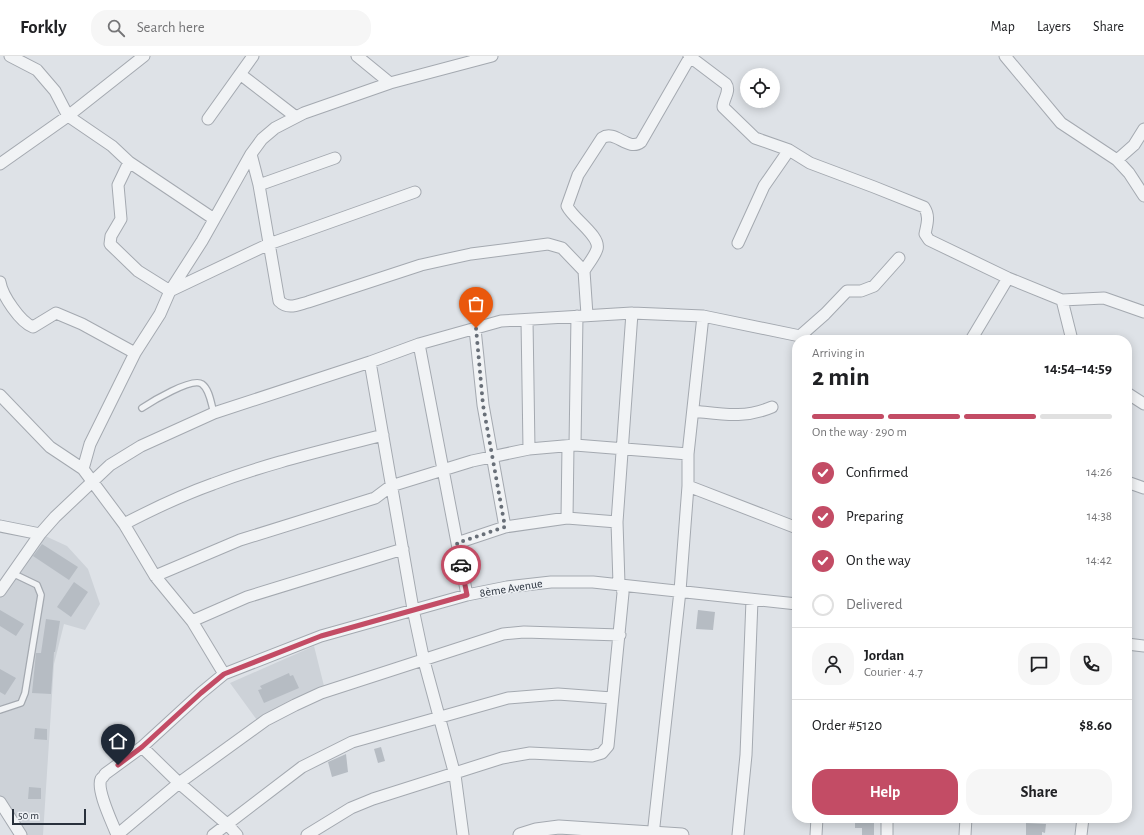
<!DOCTYPE html>
<meta charset="utf-8">
<style>
:root{--surface:#fff;--page:#f6f6f6;--text:#202124;--muted:#757577;--line:#e0e0e0;--accent:#c34c65}
body{margin:0;font-family:"Alegreya Sans",sans-serif;background:var(--page);color:var(--text);height:100vh;display:flex;flex-direction:column;font-size:15px;white-space:nowrap}
*{box-sizing:border-box;margin:0}
p{font-size:13px;color:var(--muted)}
.icon{flex:none;width:22px;height:22px;fill:none;stroke:currentColor;stroke-width:2;stroke-linecap:round;stroke-linejoin:round}
.map{position:relative;flex:1;overflow:hidden}
.side{position:absolute;left:792px;top:279px;width:340px;height:488px;display:flex;flex-direction:column;background:var(--surface);border-radius:16px;box-shadow:0 2px 10px #0003}
.side>*{flex:none}
.buttons{position:absolute;left:740px;top:12px;display:grid;gap:8px}
.buttons a{display:grid;place-items:center;width:40px;height:40px;border-radius:50%;background:var(--surface);box-shadow:0 2px 10px #0003;font-size:20px}
.scale{position:absolute;left:12px;bottom:10px;width:74px;box-sizing:border-box;padding-left:4px;border:2px solid #29313c;border-top:0;font-size:11px;line-height:14px;white-space:nowrap;color:#29313c;-webkit-text-stroke:3px #eef1f5;paint-order:stroke}
.pin{position:absolute;display:grid;place-items:center;width:34px;height:34px;color:#fff;margin:-41px -17px;border-radius:50% 50% 50% 0;rotate:-45deg;box-shadow:0 0 4px #0007}
.pin .icon{rotate:45deg}
.courier{position:absolute;display:grid;place-items:center;width:40px;height:40px;margin:-20px;border:3px solid #c34c65;border-radius:50%;background:#fff;color:#222;box-shadow:0 1px 5px #0007}
.overview em{font-style:normal;font-weight:600}
.overview div{display:flex;flex-direction:column-reverse}
.overview{display:flex;align-items:center;justify-content:space-between;height:68px;padding:0 20px}
h1{font-size:26px;font-weight:600;line-height:30px}
.bar{display:grid;grid-template-columns:repeat(4,1fr);gap:6px 4px;align-content:center;height:48px;padding:0 20px}
.bar i{height:5px;border-radius:3px;background:var(--line)}
.bar .current{background:var(--accent)}
.bar p{grid-column:span 4}
.line{display:flex;align-items:center;gap:10px;padding:0 20px;border-top:1px solid var(--line)}
.line div{flex:1}
.round{display:grid;place-items:center;flex:none;width:42px;height:42px;border-radius:16px;background:var(--page)}
ol{padding:0 20px;list-style:none}
li{display:flex;align-items:center;gap:12px;height:44px}
li p{margin-inline-start:auto}
li .icon{padding:4px;border-radius:50%;background:var(--accent);color:#fff;stroke-width:4}
li:last-child{color:var(--muted)}
li i{width:22px;height:22px;border:2px solid var(--line);border-radius:50%}
.button{display:flex;gap:8px;margin-top:auto;padding:8px 20px}
.button a{flex:1;height:46px;border-radius:16px;background:var(--accent);color:#fff;font-size:16px;font-weight:600;line-height:46px;text-align:center}
.button a+a{background:var(--page);color:var(--text)}
header{display:flex;align-items:center;gap:24px;box-sizing:border-box;height:56px;padding:0 20px;background:var(--surface);border-bottom:1px solid var(--line)}
header strong{font-size:19px}
nav{display:flex;gap:22px;margin-inline-start:auto;font-size:14px}
.search{width:280px;height:36px;background:var(--page);display:flex;align-items:center;gap:10px;box-sizing:border-box;padding:0 14px;border-radius:16px;color:var(--muted);font-size:15px}
.map>svg:first-child{display:block}
</style>
<header>
<strong>Forkly</strong>
<div class="search"><svg class="icon" aria-label="search" viewBox="0 0 24 24"><circle cx="10" cy="10" r="6"/><path d="M15 15l6 6"/></svg>Search here</div>
<nav><a>Map</a><a>Layers</a><a>Share</a></nav>
</header>
<div class="map">
<svg width="1144" height="779" viewBox="0 0 1144 779">
<rect width="100%" height="100%" fill="#dee2e7"/>
<path fill="#cdd2d8" d="M41 478 67 490 88 513 100 548 85 574 64 568 54 608 43 779H24L0 740V536Z
M314 590 324 630 257 664 230 627Z"/>
<path fill="#b6bcc3" d="M42 488 78 511 69 524 33 500Z
M74 526 88 536 71 561 57 551Z
M0 554 24 568 16 580 0 570Z
M698 554 715 556 713 574 696 573Z
M46 563 60 565 55 596H54L51 638 32 637 36 597H41Z
M0 613 16 622 5 639 0 636Z
M289 617 290 620 293 619 299 632 264 647 258 634 262 633 260 630Z
M35 672 47 673V684L34 683Z
M381 691 385 705 378 707 374 693Z
M346 698 348 716 332 721 328 706Z
M29 731 41 732V743H28Z
M855 762H874V779H862V772H855Z
M1026 767 1046 768 1045 777 1042 776V779H1026Z"/>
<g fill="none" stroke-linecap="round" stroke-linejoin="round">
<defs>
<path id="service" d="M142 352C151 346 192 321 202 328 210 334 211 348 214 357
M0 654 21 647 25 637 41 539 37 529 12 517"/>
<path id="minor" d="M10 0 37 14 55 35 68 60 112 90 129 106 118 129 121 163 111 180 110 188 138 215 170 235 269 188 415 136
M357 0 390 27
M689 0 726 28C731 35 723 43 723 51L755 82 789 94 810 107 874 131 924 151C930 160 927 168 925 178L929 184 1008 222 1062 244 1072 284
M1005 0 1061 67 1117 104 1129 117 1144 140
M240 18 296 61
M208 63 253 0
M251 98 259 129 279 245C288 254 297 249 308 246L421 209 471 198 548 188 562 192 584 215 587 259
M1117 104 1134 89 1144 73
M129 106 214 163
M0 108 68 60 144 0
M259 129 335 102
M738 187 764 130 789 94
M584 215C588 208 595 200 597 193 601 180 573 163 567 150L578 119 602 82C615 73 628 96 641 86L690 1
M0 226C2 239 20 266 33 271L56 257 82 268 135 297
M1062 244 1104 242 1144 256
M527 264 529 393
M475 273 483 349 505 471
M800 280 825 258 847 235H861L874 230 899 202
M971 284 1008 222
M419 288 467 539
M370 306 413 553 424 605 455 719 463 779
M1127 337 1144 348
M0 339 50 391 83 413 124 468 155 520 192 565 224 618
M693 355C722 358 744 363 772 351
M575 389 577 260
M83 413 90 388 135 297 160 258 170 235 202 185 251 98 262 83 275 72 304 57 390 27 492 0
M1127 426 1144 432
M688 430 797 472
M567 462 568 390
M124 468C153 453 182 439 213 428 268 407 326 394 383 379
M0 470 40 478
M457 487 505 471 567 462 617 466
M155 520 240 484 375 442 391 430 472 405 529 393 575 389 688 398
M0 535 40 478 55 461 110 409 141 390 214 357 370 306 419 288 501 265 632 257 703 260 800 280 808 284
M192 565 247 541 403 493
M1127 588 1144 590
M142 691 179 727 228 769 237 779
M0 746 21 779
M117 779C113 768 96 734 101 723 101 723 105 719 105 718L142 691 201 637 224 618 321 580 467 539 507 531 551 526H593L797 548
M117 779 179 727 266 664 295 649 321 637 503 578 524 576 620 579
M213 779 302 711 352 686 508 642 558 638 612 642
M307 779 351 752 373 743 502 702 530 697 592 700 602 697 608 690 623 537 622 532 619 528 617 466 632 257
M653 779 680 535 688 430V398L703 260
M738 779 746 699 752 544
M816 779 817 762
M887 779V762
M965 779 966 762
M1081 779 1083 762"/>
<path id="tertiary" d="M520 779 536 774 559 771 682 779"/>
</defs>
<use href="#service" stroke="#a4a9b0" stroke-width="8"/>
<use href="#minor" stroke="#a4a9b0" stroke-width="13"/>
<use href="#tertiary" stroke="#a4a9b0" stroke-width="15"/>
<use href="#service" stroke="#f1f3f5" stroke-width="5.5"/>
<use href="#minor" stroke="#f1f3f5" stroke-width="11"/>
<use href="#tertiary" stroke="#f1f3f5" stroke-width="13"/>
</g>
<g fill="none" stroke-linecap="round" stroke-linejoin="round">
<path stroke="#686f78" stroke-width="4" stroke-dasharray="0 7.2" d="M461 509 457 487 505 471 483 349 476 272"/>
<path stroke="#c34c65" stroke-width="5" d="M118 709 142 691 201 637 224 618 321 580 467 539 461 509"/>
</g>
<g text-anchor="middle" dominant-baseline="central" stroke-width="3" stroke-linejoin="round" paint-order="stroke">
<g font-size="12" fill="#29313c" stroke="#eef1f5">
<text transform="translate(511 532) rotate(-9)">8ème Avenue</text>
</g>
</g>
</svg>
<div class="buttons">
<a><svg class="icon" aria-label="locate" viewBox="0 0 24 24"><circle cx="12" cy="12" r="6"/><path d="M12 2v4M12 18v4M2 12h4M18 12h4"/></svg></a>
</div>
<div class="scale">50 m</div>
<div class="pin" style="left:476px;top:272px;background:#ea580c"><svg class="icon" aria-label="bag" viewBox="0 0 24 24"><path d="M5 8h14l-1 12H6zM9 8a3 3 0 0 1 6 0"/></svg></div>
<div class="pin" style="left:118px;top:709px;background:#1f2937"><svg class="icon" aria-label="home" viewBox="0 0 24 24"><path d="M3 11l9-7 9 7M6 9v11h12V9"/></svg></div>
<div class="courier" style="left:461px;top:509px"><svg class="icon" aria-label="car" viewBox="0 0 24 24"><path d="M5 17H2v-5l4-1 3-4h7l3 4 3 1v5h-3M9 17h6M6 11h13"/><circle cx="7" cy="17" r="2"/><circle cx="17" cy="17" r="2"/></svg></div>
<section class="side">
<div class="overview"><div><h1>2 min</h1><p>Arriving in</p></div><em>14:54–14:59</em></div>
<div class="bar"><i class="current"></i><i class="current"></i><i class="current"></i><i></i><p>On the way · 290 m</p></div>
<ol>
<li><svg class="icon" aria-label="check" viewBox="0 0 24 24"><path d="M5 12l5 5 9-10"/></svg>Confirmed<p>14:26</p></li>
<li><svg class="icon" aria-label="check" viewBox="0 0 24 24"><path d="M5 12l5 5 9-10"/></svg>Preparing<p>14:38</p></li>
<li><svg class="icon" aria-label="check" viewBox="0 0 24 24"><path d="M5 12l5 5 9-10"/></svg>On the way<p>14:42</p></li>
<li><i></i>Delivered</li>
</ol>
<div class="line" style="height:72px"><a class="round"><svg class="icon" aria-label="person" viewBox="0 0 24 24"><circle cx="12" cy="8" r="4"/><path d="M4 21q1-7 8-7t8 7"/></svg></a><div><b>Jordan</b><p>Courier · 4.7</p></div><a class="round"><svg class="icon" aria-label="chat" viewBox="0 0 24 24"><path d="M4 5h16v11H9l-5 4z"/></svg></a><a class="round"><svg class="icon" aria-label="phone" viewBox="0 0 24 24"><path d="M5 4h4l2 5-3 2q2 4 5 5l2-3 5 2v4C11 20 4 13 5 4z"/></svg></a></div>
<div class="line" style="height:52px"><div>Order #5120</div><b>$8.60</b></div>
<div class="button"><a>Help</a><a>Share</a></div>
</section>
</div>
